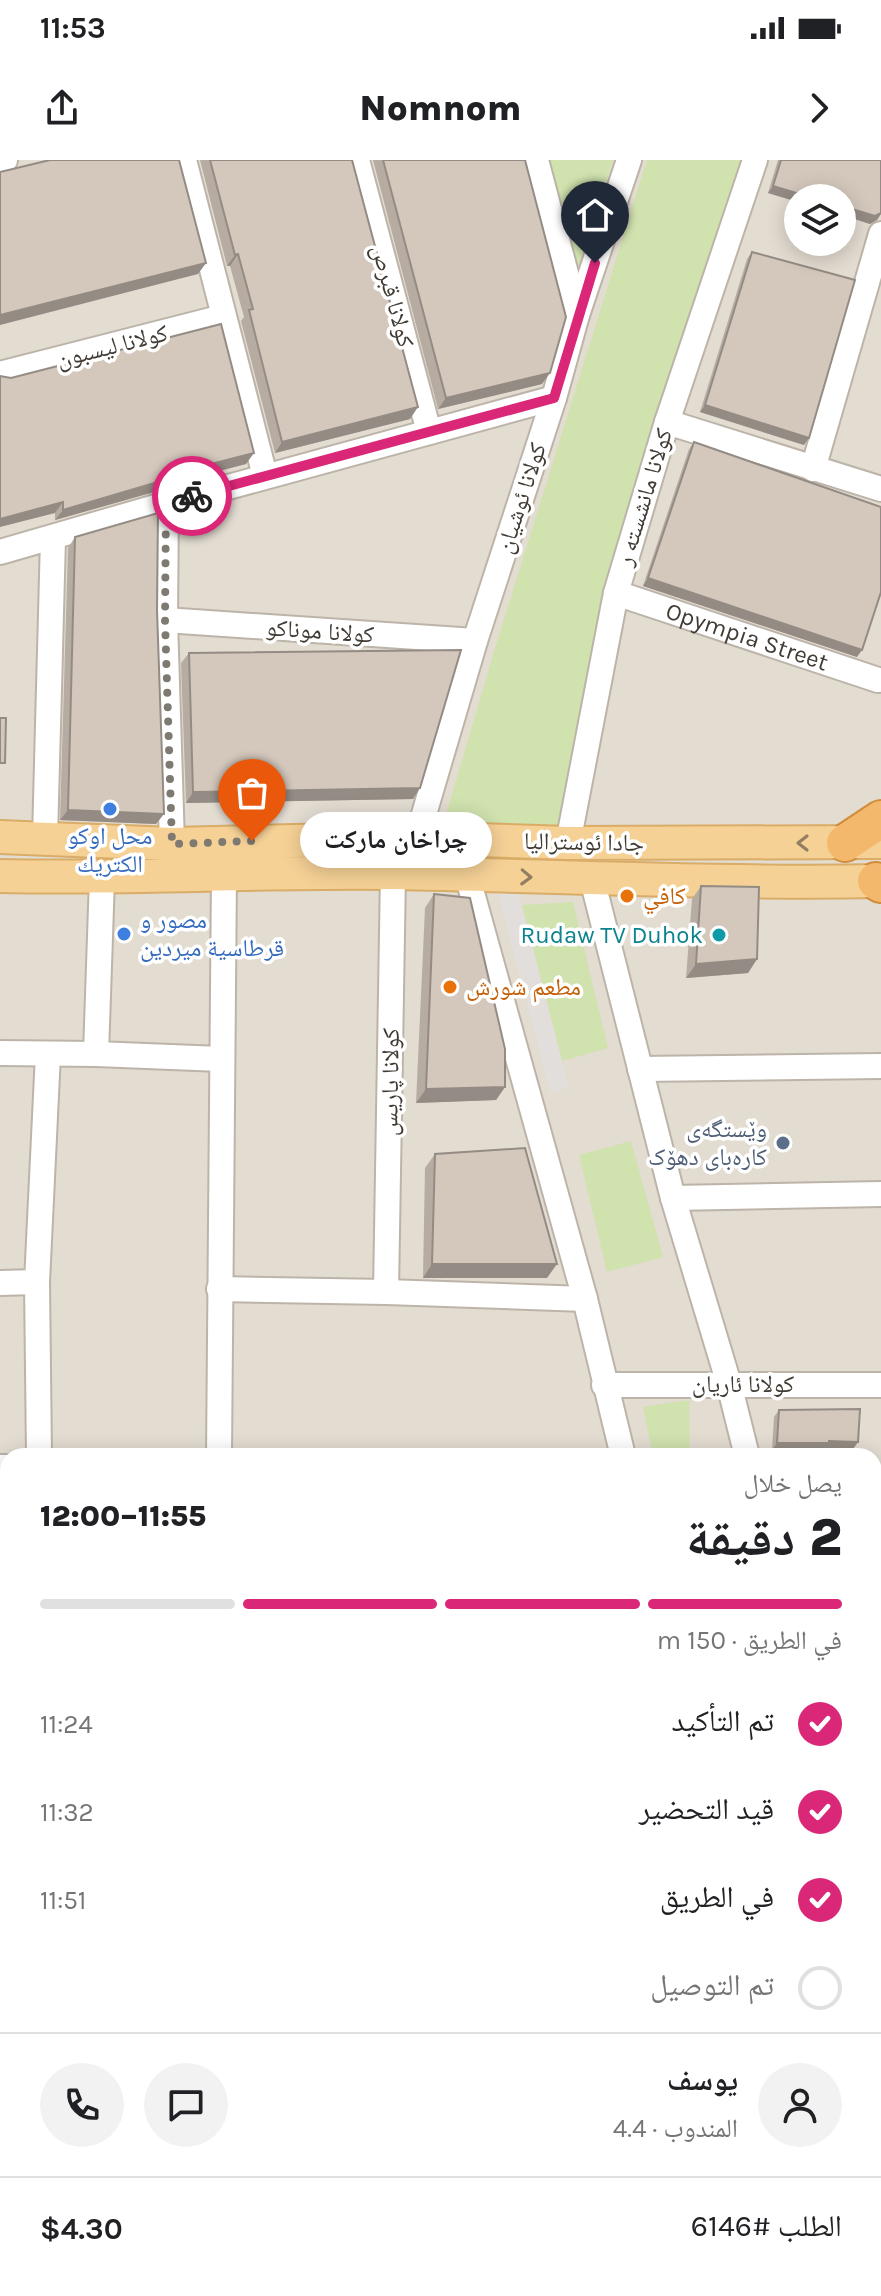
<!DOCTYPE html>
<html lang="ar">
<meta charset="utf-8">
<style>
:root{--surface:#fff;--page:#f2f2f2;--text:#202124;--muted:#757577;--line:#e0e0e0;--accent:#db2777}
body{margin:0;font-family:Karla,"Noto Naskh Arabic",sans-serif;background:var(--page);color:var(--text);direction:rtl;height:100vh;display:flex;flex-direction:column;font-size:30px;white-space:nowrap}
*{box-sizing:border-box;margin:0}
p{font-size:26px;color:var(--muted)}
.icon{flex:none;width:44px;height:44px;fill:none;stroke:currentColor;stroke-width:2;stroke-linecap:round;stroke-linejoin:round}
.map{position:relative;flex:1;overflow:hidden;direction:ltr}
.details{position:absolute;left:0px;top:1288px;width:882px;height:848px;display:flex;flex-direction:column;background:var(--surface);border-radius:24px 24px 0 0;box-shadow:0 4px 20px #0003;direction:rtl}
.details>*{flex:none}
.buttons{position:absolute;left:784px;top:24px;display:grid;gap:16px}
.buttons a{display:grid;place-items:center;width:72px;height:72px;border-radius:50%;background:var(--surface);box-shadow:0 4px 20px #0003;font-size:40px}
.pin{position:absolute;display:grid;place-items:center;width:68px;height:68px;color:#fff;margin:-82px -34px;border-radius:50% 50% 50% 0;rotate:-45deg;box-shadow:0 0 8px #0007}
.pin .icon{rotate:45deg}
.courier{position:absolute;display:grid;place-items:center;width:80px;height:80px;margin:-40px;border:6px solid #db2777;border-radius:50%;background:#fff;color:#222;box-shadow:0 2px 10px #0007}
.bubble{position:absolute;height:56px;border-radius:28px;background:var(--surface);box-shadow:0 4px 20px #0003;font-size:26px;font-weight:800;line-height:56px;text-align:center;direction:rtl}
.summary em{font-style:normal;font-weight:800}
.summary div{display:flex;flex-direction:column-reverse}
.summary{display:flex;align-items:center;justify-content:space-between;height:136px;padding:0 40px}
h1{font-size:52px;font-weight:800;line-height:60px}
.bar{display:grid;grid-template-columns:repeat(4,1fr);gap:12px 8px;align-content:center;height:96px;padding:0 40px}
.bar i{height:10px;border-radius:6px;background:var(--line)}
.bar .active{background:var(--accent)}
.bar p{grid-column:span 4}
.line{display:flex;align-items:center;gap:20px;padding:0 40px;border-top:2px solid var(--line)}
.line div{flex:1}
.round{display:grid;place-items:center;flex:none;width:84px;height:84px;border-radius:42px;background:var(--page)}
ol{padding:0 40px;list-style:none}
li{display:flex;align-items:center;gap:24px;height:88px}
li p{margin-inline-start:auto}
li .icon{padding:8px;border-radius:50%;background:var(--accent);color:#fff;stroke-width:4}
li:last-child{color:var(--muted)}
li i{width:44px;height:44px;border:4px solid var(--line);border-radius:50%}
.status{display:flex;justify-content:space-between;align-items:center;height:56px;padding:0 40px;background:var(--surface);direction:ltr}
.status svg{height:22px;fill:currentColor}
header{display:flex;justify-content:space-between;align-items:center;height:104px;padding:0 40px;background:var(--surface);font-size:36px;font-weight:800}
.map>svg:first-child{display:block}
</style>
<div class="status"><b>11:53</b><svg viewBox="0 0 49 12"><path d="M0 12V9h3v3zM5 12V6h3v6zM10 12V3h3v9zM15 12V0h3v12zM26 1h20v11H26zM47 4h2v5h-2z"/></svg></div>
<header><svg class="icon" aria-label="forward" viewBox="0 0 24 24"><path d="M9 5l7 7-7 7"/></svg>Nomnom<svg class="icon" aria-label="share" viewBox="0 0 24 24"><path d="M12 15V3M7 8l5-5 5 5M5 13v7h14v-7"/></svg></header>
<div class="map">
<svg width="881" height="2136" viewBox="0 0 881 2136">
<rect width="100%" height="100%" fill="#f0ebe3"/>
<path fill="#e3dcd1" fill-rule="evenodd" d="M0 0H881V2118H874V1296H8V2128H470L150 2136H0ZM798 38H842V82H798Z"/>
<path fill="#e8dece" d="M0 1492 8 1493V1706H0Z"/>
<path fill="#d0e2ae" d="M547 0H613L578 112Z
M647 0H741L613 411 589 500 561 667 443 665 493 495Z
M573 742 608 888 562 901 522 745Z
M631 981 663 1097 607 1112 579 995Z
M689 1240 690 1296H653L643 1247Z
M874 1868 881 1903V1933L874 1934Z"/>
<path fill="#e1dedb" d="M518 732 569 928 550 933 498 733Z"/>
<g fill="none" stroke-linecap="round" stroke-linejoin="round">
<defs>
<g id="minor">
<path d="M184 0 265 316"/>
<path d="M357 0 429 272"/>
<path d="M536 0 577 155"/>
<path d="M0 1 5 0"/>
<path d="M0 214 223 157"/>
<path d="M667 262 881 329"/>
<path d="M813 309 881 74"/>
<path d="M166 344 165 460 172 684"/>
<path d="M0 392 166 344 554 238"/>
<path id="s1" d="M616 433 878 520"/>
<path d="M165 460 475 481"/>
<path d="M45 678 53 378"/>
<path d="M417 678 475 481 554 238 577 155 629 0"/>
<path d="M568 683 616 433 667 262 755 0"/>
<path d="M467 715 585 1139 623 1296"/>
<path d="M102 718 96 894 221 899"/>
<path d="M592 719 673 1038 729 1224 747 1296"/>
<path d="M0 893 96 894"/>
<path d="M640 909 881 906"/>
<path d="M673 1038 881 1034"/>
<path d="M0 1123 37 1122"/>
<path d="M219 1129 386 1132 585 1139"/>
<path d="M386 1132 393 713"/>
<path d="M604 1225H881"/>
<path d="M39 1296 37 1122 48 894"/>
<path d="M219 1296 224 713"/>
<path d="M0 1307H8"/>
<path d="M0 1477H8"/>
<path d="M874 1671 881 1669"/>
<path d="M0 1733H8"/>
<path d="M0 1785H8"/>
<path d="M0 2074 8 2073"/>
<path d="M332 2128 333 2136"/>
<path d="M511 2128V2136"/>
<path d="M829 2128 832 2136"/>
</g>
<path id="major" d="M0 677 172 684 417 678 568 683 881 682
M0 716C132 719 263 711 395 713 557 716 719 724 881 721"/>
<path id="highway" d="M845 683 881 659
M876 721 881 724"/>
</defs>
<use href="#minor" stroke="#bdb4a9" stroke-width="28"/>
<use href="#major" stroke="#d9ac67" stroke-width="36"/>
<use href="#highway" stroke="#d08b3c" stroke-width="40"/>
<use href="#minor" stroke="#fff" stroke-width="24"/>
<use href="#major" stroke="#f6d196" stroke-width="32"/>
<use href="#highway" stroke="#f3b86b" stroke-width="36"/>
</g>
<path fill="#b6aca2" d="M200 0H352L410 259 275 293 241 161 244 157 230 106H227Z
M373 0H525L542 224 438 249Z
M778 0H881L877 60 870 64 798 38V42L768 33Z
M752 92 804 285 700 252 747 99Z
M0 216 246 304 164 325 161 330 55 360V353Z
M694 282 857 497 643 426 689 289Z
M75 377 156 664 60 660 68 388Z
M189 493 420 628 413 639 186 643 181 503Z
M701 726 757 799 748 813 686 818 692 739Z
M434 734 505 927 496 940 416 943 425 748Z
M435 994 547 1118H423L425 1008Z
M779 1250 858 1282 853 1289 825 1288 824 1291 772 1290 774 1257Z"/>
<path fill="#948c84" d="M773 26 813 38H798V42L768 33Z
M842 46 881 53V54L877 60 870 64 842 55Z
M238 94 230 106H227L235 95Z
M206 103 198 114 0 165V155Z
M550 213 542 224 438 249 446 238Z
M705 245 809 278 804 285 700 252Z
M418 247 410 259 275 293 282 282Z
M254 293 246 304 164 325 161 330 55 360 63 350 168 315Z
M63 342 55 353 0 367V359Z
M648 418 862 490 857 497 643 426Z
M420 628 413 639 186 643 193 632Z
M68 650 164 654 156 664 60 660Z
M757 799 748 813 686 818 696 804Z
M505 927 496 940 416 943 426 929Z
M432 1104H557L547 1118H423Z
M829 1281 858 1282 853 1289 825 1288 824 1291 772 1290 777 1283Z
M881 1566V1574L874 1576V1568Z
M8 1949V1962L0 1963V1951Z"/>
<path fill="#d4c8bc" stroke="#948c84" stroke-width="2" d="M50 0H179L206 103 0 155V12Z
M210 0H352L418 247 282 282 249 150 253 149 238 94 235 95Z
M383 0H525L566 157 550 213 446 238Z
M781 0H881V53L875 56 842 46V38H813L773 26Z
M752 92 855 120 809 278 705 245Z
M221 164 254 293 168 315V319L63 350V342L0 359V216L11 218Z
M694 282 881 347V432L862 490 648 418Z
M158 353 157 450 164 654 68 650 75 377Z
M461 490 420 628 193 632 189 493Z
M0 558H6L5 603H0Z
M701 726 759 727 757 799 696 804Z
M434 734 470 738 505 889V927L426 929Z
M525 988 557 1104H432L435 994Z
M860 1249 858 1282 829 1281V1283H777L779 1250Z
M878 1455 881 1486V1566L874 1568V1456Z
M8 1821V1949L0 1951V1822Z"/>
<defs><path id="oneway-chevron" d="M-2-3.5L2.5 0L-2 3.5" fill="none" stroke-width="1.6" stroke-linecap="round" stroke-linejoin="round" transform="scale(2)"/></defs>
<g stroke="#927e60">
<use href="#oneway-chevron" transform="translate(803 683) rotate(180)"/>
<use href="#oneway-chevron" transform="translate(526 717) rotate(2)"/>
</g>
<g fill="none" stroke-linecap="round" stroke-linejoin="round">
<path stroke="#7e7971" stroke-width="8" stroke-dasharray="0 14.4" d="M192 336 166 344 165 460 172 684 252 681"/>
<path stroke="#db2777" stroke-width="10" d="M192 336 554 238 595 103"/>
</g>
<g fill="#3f7fe0" stroke="#fff" stroke-width="3">
<circle cx="110" cy="649" r="8"/>
<circle cx="124" cy="774" r="8"/>
</g>
<g fill="#e8710a" stroke="#fff" stroke-width="3">
<circle cx="627" cy="736" r="8"/>
<circle cx="450" cy="827" r="8"/>
</g>
<circle fill="#0f9aa8" stroke="#fff" stroke-width="3" cx="719" cy="775" r="8"/>
<circle fill="#5c6f8a" stroke="#fff" stroke-width="3" cx="783" cy="983" r="8"/>
<g text-anchor="middle" dominant-baseline="central" stroke-width="7" stroke-linejoin="round" paint-order="stroke">
<g font-size="24" fill="#413b34" stroke="#fff">
<text transform="translate(393 136) rotate(75)">كولانا قبرص</text>
<text transform="translate(112 186) rotate(-14)">كولانا ليسبون</text>
<text transform="translate(644 337) rotate(-73)">كولانا مانشسته ر</text>
<text transform="translate(521 338) rotate(-72)">كولانا ئوشيان</text>
<text transform="translate(320 471) rotate(4)">كولانا موناكو</text>
<text stroke="none"><textPath href="#s1" startOffset="138">Opympia Street</textPath></text>
<text transform="translate(584 682) rotate(1)">جادا ئوسترالیا</text>
<text transform="translate(390 922) rotate(-89)">كولانا پاریس</text>
<text x="743" y="1224">كولانا ئاريان</text>
</g>
<g font-size="24" fill="#366cbe" stroke="#fff">
<text x="110" y="676">محل اوكو<tspan x="110" dy="28">الكتريك</tspan></text>
<text x="140" y="760" text-anchor="start">مصور و<tspan x="140" dy="28">قرطاسية ميردين</tspan></text>
</g>
<g font-size="24" fill="#c56008" stroke="#fff" text-anchor="start">
<text x="643" y="736">كافي</text>
<text x="466" y="827">مطعم شورش</text>
</g>
<g font-size="24" fill="#0d838f" stroke="#fff" text-anchor="end">
<text x="703" y="775">Rudaw TV Duhok</text>
</g>
<g font-size="24" fill="#4e5e75" stroke="#fff" text-anchor="end">
<text x="767" y="969">وێستگەی<tspan x="767" dy="28">کارەبای دهۆک</tspan></text>
</g>
</g>
</svg>
<div class="buttons">
<a><svg class="icon" aria-label="layers" viewBox="0 0 24 24"><path d="M12 4l9 5-9 5-9-5zM3 14l9 5 9-5"/></svg></a>
</div>
<div class="pin" style="left:252px;top:681px;background:#ea580c"><svg class="icon" aria-label="bag" viewBox="0 0 24 24"><path d="M5 8h14l-1 12H6zM9 8a3 3 0 0 1 6 0"/></svg></div>
<div class="pin" style="left:595px;top:103px;background:#1f2937"><svg class="icon" aria-label="home" viewBox="0 0 24 24"><path d="M3 11l9-7 9 7M6 9v11h12V9"/></svg></div>
<div class="courier" style="left:192px;top:336px"><svg class="icon" aria-label="bike" viewBox="0 0 24 24"><circle cx="6" cy="16" r="4"/><circle cx="18" cy="16" r="4"/><path d="M6 16l4-8h5l3 8M10 8l3 8H6M13 5h3"/></svg></div>
<div class="bubble" style="left:300px;top:652px;width:192px">چراخان ماركت</div>
<section class="details">
<div class="summary"><div><h1>2 دقيقة</h1><p>يصل خلال</p></div><em>11:55–12:00</em></div>
<div class="bar"><i class="active"></i><i class="active"></i><i class="active"></i><i></i><p>في الطريق · 150 m</p></div>
<ol>
<li><svg class="icon" aria-label="check" viewBox="0 0 24 24"><path d="M5 12l5 5 9-10"/></svg>تم التأكيد<p>11:24</p></li>
<li><svg class="icon" aria-label="check" viewBox="0 0 24 24"><path d="M5 12l5 5 9-10"/></svg>قيد التحضير<p>11:32</p></li>
<li><svg class="icon" aria-label="check" viewBox="0 0 24 24"><path d="M5 12l5 5 9-10"/></svg>في الطريق<p>11:51</p></li>
<li><i></i>تم التوصيل</li>
</ol>
<div class="line" style="height:144px"><a class="round"><svg class="icon" aria-label="person" viewBox="0 0 24 24"><circle cx="12" cy="8" r="4"/><path d="M4 21q1-7 8-7t8 7"/></svg></a><div><b>يوسف</b><p>المندوب · 4.4</p></div><a class="round"><svg class="icon" aria-label="chat" viewBox="0 0 24 24"><path d="M4 5h16v11H9l-5 4z"/></svg></a><a class="round"><svg class="icon" aria-label="phone" viewBox="0 0 24 24"><path d="M5 4h4l2 5-3 2q2 4 5 5l2-3 5 2v4C11 20 4 13 5 4z"/></svg></a></div>
<div class="line" style="height:104px"><div>الطلب #6146</div><b>$4.30</b></div>
</section>
</div>
